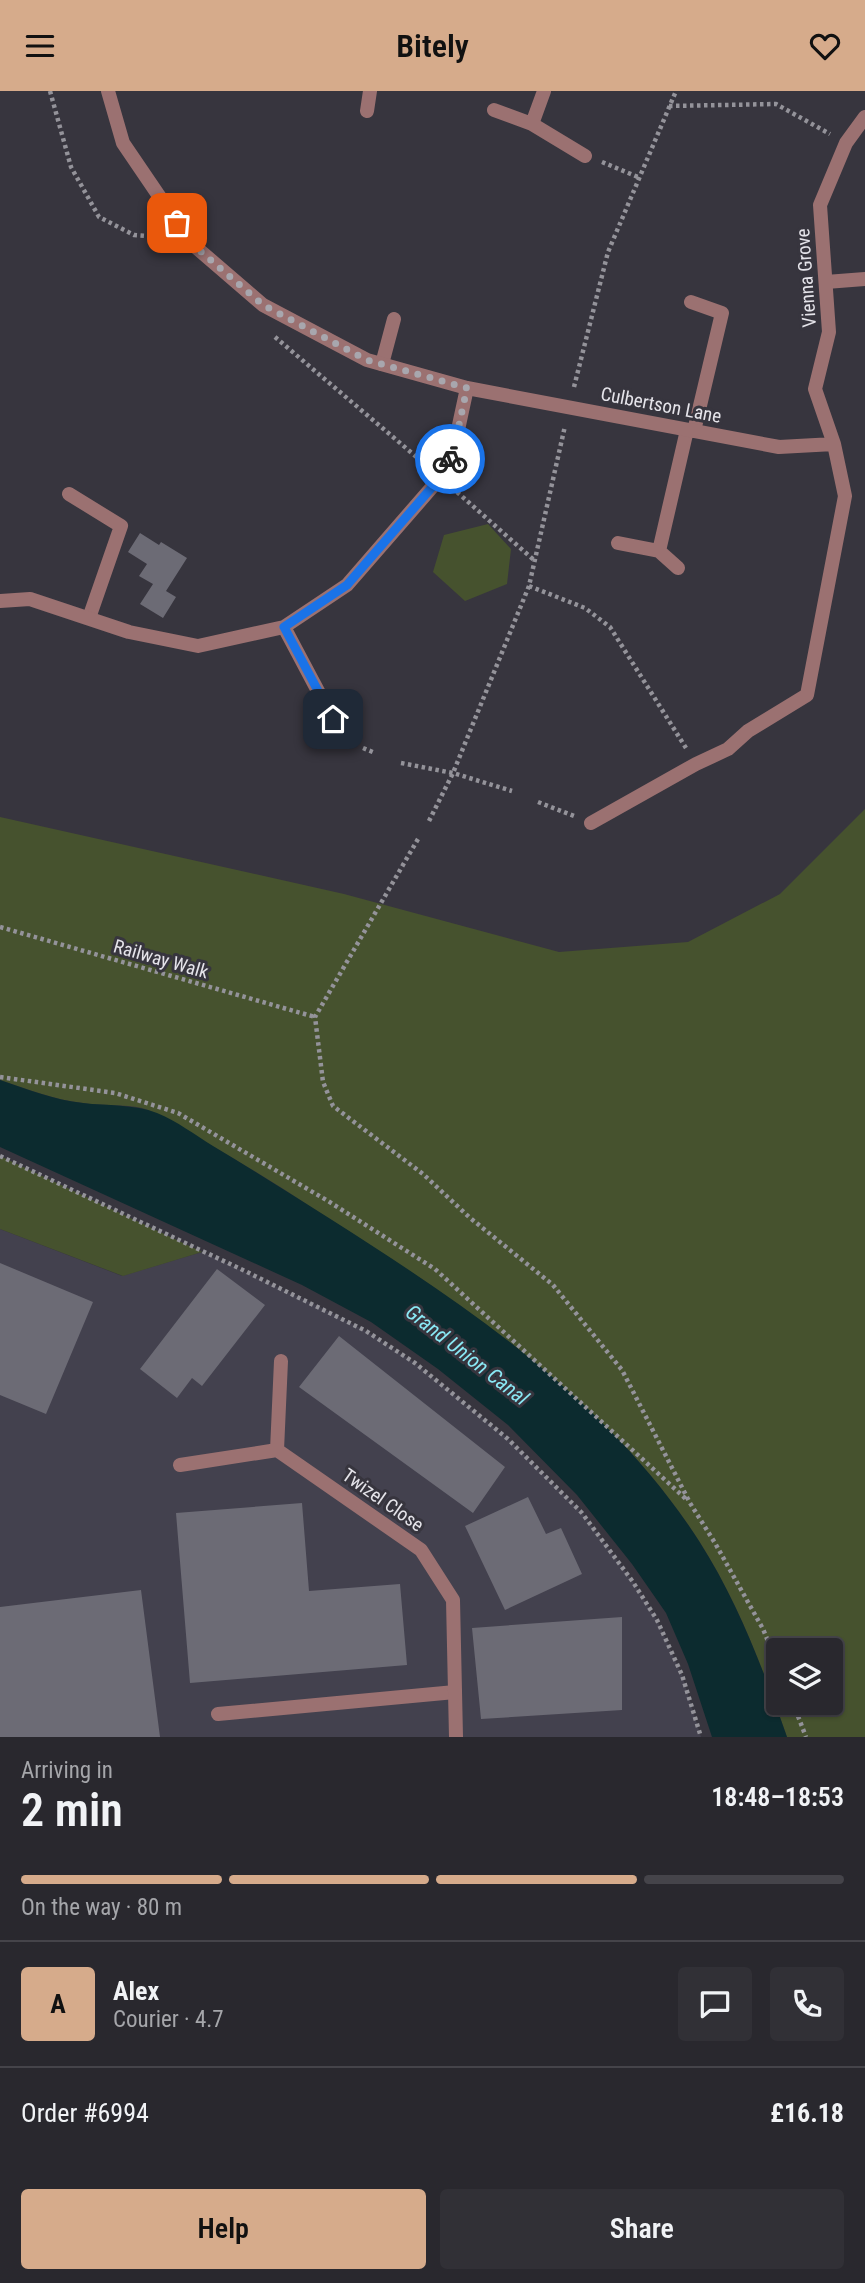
<!DOCTYPE html>
<meta charset="utf-8">
<style>
:root{--surface:#29282e;--page:#313036;--text:#f1f3f6;--muted:#a5a6aa;--line:#45444a;--accent:#d6ab8b}
body{margin:0;font-family:"Roboto Condensed",sans-serif;background:var(--page);color:var(--text);height:100vh;display:flex;flex-direction:column;font-size:26px;white-space:nowrap}
*{box-sizing:border-box;margin:0}
p{font-size:23px;color:var(--muted)}
.icon{flex:none;width:38px;height:38px;fill:none;stroke:currentColor;stroke-width:2;stroke-linecap:round;stroke-linejoin:round}
.map{position:relative;height:1646px;overflow:hidden}
.drawer{display:flex;flex-direction:column;background:var(--surface);flex:1}
.drawer>*{flex:none}
.tools{position:absolute;left:766px;top:1547px;display:grid;gap:14px}
.tools a{display:grid;place-items:center;width:77px;height:77px;border-radius:7px;background:var(--surface);box-shadow:0 2px 5px #0004,0 0 0 2px var(--line);font-size:35px}
.pin{position:absolute;display:grid;place-items:center;width:60px;height:60px;color:#fff;margin:-30px;border-radius:14px;box-shadow:0 4px 10px #0006}
.courier{position:absolute;display:grid;place-items:center;width:70px;height:70px;margin:-35px;border:5px solid #1a73e8;border-radius:50%;background:#fff;color:#222;box-shadow:0 2px 9px #0007}
.head em{font-style:normal;font-weight:600}
.head div{display:flex;flex-direction:column-reverse}
.head{display:flex;align-items:center;justify-content:space-between;height:119px;padding:0 21px}
h1{font-size:46px;font-weight:600;line-height:52px}
.bar{display:grid;grid-template-columns:repeat(4,1fr);gap:10px 7px;align-content:center;height:84px;padding:0 21px}
.bar i{height:9px;border-radius:5px;background:var(--line)}
.bar .current{background:var(--accent)}
.bar p{grid-column:span 4}
.line{display:flex;align-items:center;gap:18px;padding:0 21px;border-top:2px solid var(--line)}
.line div{flex:1}
.round{display:grid;place-items:center;flex:none;width:74px;height:74px;border-radius:7px;background:var(--page)}
.button{display:flex;gap:14px;margin-top:auto;padding:14px 21px}
.button a{flex:1;height:80px;border-radius:7px;background:var(--accent);color:#111;font-size:28px;font-weight:600;line-height:80px;text-align:center}
.button a+a{background:var(--page);color:var(--text)}
header{display:flex;justify-content:space-between;align-items:center;height:91px;padding:0 21px;background:var(--accent);color:#111;font-size:32px;font-weight:600}
.map>svg:first-child{display:block}
</style>
<header><svg class="icon" aria-label="menu" viewBox="0 0 24 24"><path d="M4 6h16M4 12h16M4 18h16"/></svg>Bitely<svg class="icon" aria-label="heart" viewBox="0 0 24 24"><path d="M12 20l-8-8c-3-5 5-10 8-4 3-6 11-1 8 4z"/></svg></header>
<div class="map">
<svg width="865" height="1646" viewBox="0 0 865 1646">
<rect width="100%" height="100%" fill="#37353e"/>
<path fill="#43414e" d="M0 1138 122 1185 202 1161 318 1215 366 1240 415 1272 508 1348 582 1422 633 1491 657 1529 682 1584 701 1646H0Z"/>
<path fill="#46522e" fill-rule="evenodd" d="M488 433 511 458 507 493 465 510 433 481 444 444Z
M865 718V1646H787C763 1578 738 1511 699 1450 605 1304 457 1209 314 1118 272 1090 229 1064 185 1040 172 1033 156 1021 142 1017 125 1013 101 1015 83 1012 55 1009 27 998 0 989V726L344 803 559 861 688 851 780 803ZM779 1559H831V1612H779Z
M0 1065 202 1161 123 1185 0 1138Z"/>
<path fill="#0c2b2f" d="M0 989C27 998 54 1009 83 1012 107 1015 134 1013 157 1022 177 1030 195 1044 213 1055 253 1079 293 1104 332 1129 470 1217 609 1310 699 1450 738 1511 763 1578 787 1646H712L688 1573 666 1522 632 1473 577 1404 508 1334 438 1278 371 1231 302 1194 0 1056Z"/>
<path fill="#6c6b75" d="M140 442 159 454 161 451 187 467 166 500 176 506 163 527 140 513 153 493 139 485 147 473 128 461Z
M0 1172 93 1211 46 1323 0 1304Z
M217 1178 265 1214 202 1295 192 1287 177 1307 140 1278Z
M339 1245 505 1376 473 1422 299 1296Z
M528 1406 546 1443 561 1437 582 1483 505 1519 465 1435Z
M302 1412 309 1500 400 1493 407 1574 190 1592 176 1422Z
M141 1499 160 1646H0V1516Z
M622 1526V1619L481 1628 472 1537Z"/>
<g fill="none" stroke-linecap="round" stroke-linejoin="round">
<path stroke="#94939a" stroke-width="4.5" stroke-dasharray="3.5 3.5" stroke-linecap="butt" d="M50 0 71 76 99 126 134 144 160 146 163 149
M669 15 776 13 830 43
M602 71 638 86
M275 246 426 374
M574 296 608 161 676 0
M457 401 535 470
M529 495 585 517 610 536 686 657
M363 657 375 662
M401 672 453 682 512 700
M538 711 574 725
M429 730 453 682 529 495 565 335
M418 748 315 926 323 991 333 1015 423 1083 469 1126 553 1194 622 1279 690 1412 715 1452 763 1538 779 1577
M0 836 315 926
M0 986 115 1002 178 1022 328 1110 435 1178 687 1409
M0 1065 245 1180 366 1240 415 1272 508 1348 582 1422 633 1491 657 1529 682 1584 701 1646
M793 1612 806 1646"/>
<path stroke="#9b7171" stroke-width="14" d="M367 20 370 0
M826 191 865 188
M691 211 722 222 694 340
M382 273 394 228
M69 403 121 435 89 527
M618 452 659 460 678 477
M659 460 687 339
M218 1623 455 1601"/>
<path stroke="#9b7171" stroke-width="14" d="M108 0 123 52 191 152 263 214 367 269 467 297 779 356 834 353 845 405 807 604 748 640 728 658 696 673 591 732
M494 19 532 33 585 65
M532 33 544 0
M834 353 815 298 829 241 820 114 846 52 865 26
M0 510 30 508 129 541 198 555 284 536 347 494 440 387 453 362 467 297
M284 536 345 651
M277 1359 281 1270
M180 1374 277 1359 421 1459 453 1509 456 1646"/>
</g>
<g fill="none" stroke-linecap="round" stroke-linejoin="round">
<path stroke="#a8a7ae" stroke-width="7" stroke-dasharray="0 12.6" d="M177 132 191 152 263 214 367 269 467 297 453 362 450 368"/>
<path stroke="#1a73e8" stroke-width="9" d="M333 628 284 536 347 494 440 387 450 368"/>
</g>
<g text-anchor="middle" dominant-baseline="central" stroke-width="6" stroke-linejoin="round" paint-order="stroke">
<g font-size="19" fill="#e5e4ea" stroke="#37353e">
<text transform="translate(806 187) rotate(-94)">Vienna Grove</text>
<text transform="translate(661 314) rotate(11)">Culbertson Lane</text>
<text transform="translate(161 868) rotate(16)">Railway Walk</text>
<text transform="translate(383 1409) rotate(35)">Twizel Close</text>
</g>
<g font-size="21" font-style="italic" fill="#8ae9f5" stroke="#37353e">
<text transform="translate(467 1264) rotate(38)">Grand Union Canal</text>
</g>
</g>
</svg>
<div class="tools">
<a><svg class="icon" aria-label="layers" viewBox="0 0 24 24"><path d="M12 4l9 5-9 5-9-5zM3 14l9 5 9-5"/></svg></a>
</div>
<div class="pin" style="left:177px;top:132px;background:#ea580c"><svg class="icon" aria-label="bag" viewBox="0 0 24 24"><path d="M5 8h14l-1 12H6zM9 8a3 3 0 0 1 6 0"/></svg></div>
<div class="pin" style="left:333px;top:628px;background:#1f2937"><svg class="icon" aria-label="home" viewBox="0 0 24 24"><path d="M3 11l9-7 9 7M6 9v11h12V9"/></svg></div>
<div class="courier" style="left:450px;top:368px"><svg class="icon" aria-label="bike" viewBox="0 0 24 24"><circle cx="6" cy="16" r="4"/><circle cx="18" cy="16" r="4"/><path d="M6 16l4-8h5l3 8M10 8l3 8H6M13 5h3"/></svg></div>
</div>
<section class="drawer">
<div class="head"><div><h1>2 min</h1><p>Arriving in</p></div><em>18:48–18:53</em></div>
<div class="bar"><i class="current"></i><i class="current"></i><i class="current"></i><i></i><p>On the way · 80 m</p></div>
<div class="line" style="height:126px"><b class="round" style="background:var(--accent);color:#111">A</b><div><b>Alex</b><p>Courier · 4.7</p></div><a class="round"><svg class="icon" aria-label="chat" viewBox="0 0 24 24"><path d="M4 5h16v11H9l-5 4z"/></svg></a><a class="round"><svg class="icon" aria-label="phone" viewBox="0 0 24 24"><path d="M5 4h4l2 5-3 2q2 4 5 5l2-3 5 2v4C11 20 4 13 5 4z"/></svg></a></div>
<div class="line" style="height:91px"><div>Order #6994</div><b>£16.18</b></div>
<div class="button"><a>Help</a><a>Share</a></div>
</section>
